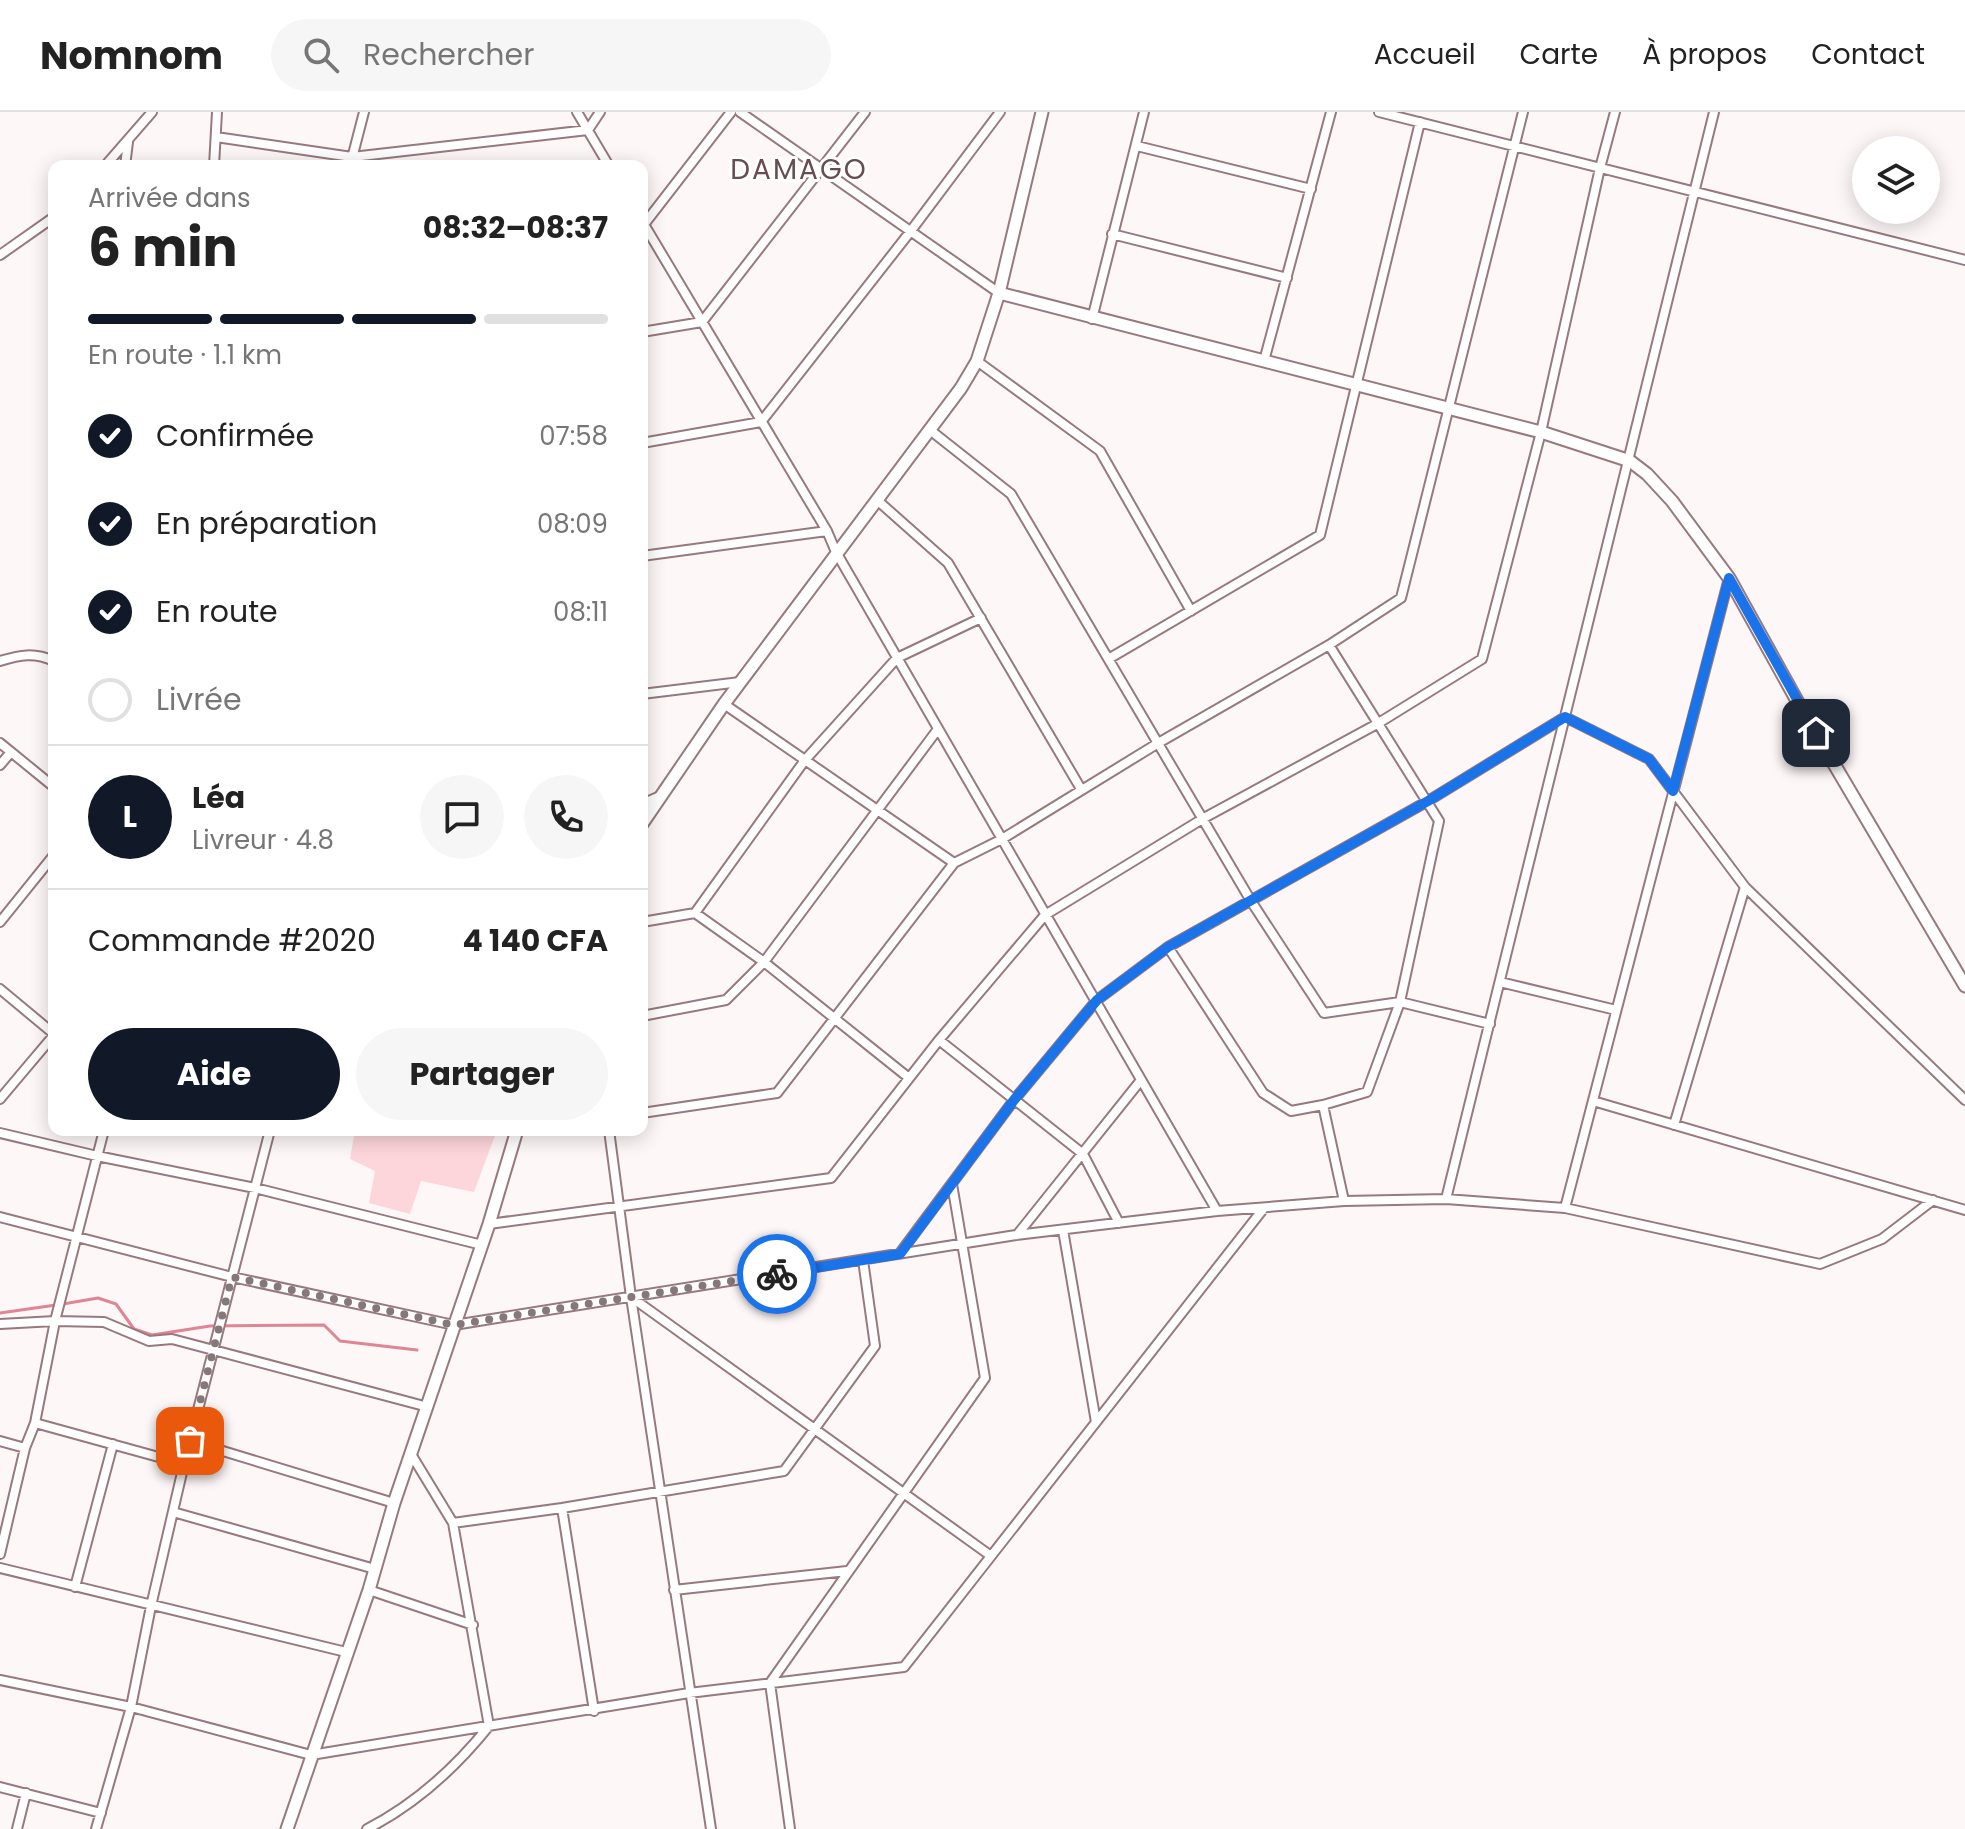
<!DOCTYPE html>
<html lang="fr">
<meta charset="utf-8">
<style>
:root{--surface:#fff;--page:#f6f6f6;--text:#222;--muted:#767676;--line:#e0e0e0;--accent:#111827}
body{margin:0;font-family:Poppins,sans-serif;background:var(--page);color:var(--text);height:100vh;display:flex;flex-direction:column;font-size:30px;white-space:nowrap}
*{box-sizing:border-box;margin:0}
p{font-size:26px;color:var(--muted)}
.icon{flex:none;width:44px;height:44px;fill:none;stroke:currentColor;stroke-width:2;stroke-linecap:round;stroke-linejoin:round}
.map{position:relative;flex:1;overflow:hidden}
.side{position:absolute;left:48px;top:48px;width:600px;height:976px;display:flex;flex-direction:column;background:var(--surface);border-radius:16px;box-shadow:0 4px 20px #0003}
.side>*{flex:none}
.buttons{position:absolute;left:1852px;top:24px;display:grid;gap:16px}
.buttons a{display:grid;place-items:center;width:88px;height:88px;border-radius:50%;background:var(--surface);box-shadow:0 4px 20px #0003;font-size:40px}
.pin{position:absolute;display:grid;place-items:center;width:68px;height:68px;color:#fff;margin:-34px;border-radius:16px;box-shadow:0 4px 12px #0006}
.courier{position:absolute;display:grid;place-items:center;width:80px;height:80px;margin:-40px;border:6px solid #1a73e8;border-radius:50%;background:#fff;color:#222;box-shadow:0 2px 10px #0007}
.headline em{font-style:normal;font-weight:700}
.headline div{display:flex;flex-direction:column-reverse}
.headline{display:flex;align-items:center;justify-content:space-between;height:136px;padding:0 40px}
h1{font-size:52px;font-weight:700;line-height:60px}
.bar{display:grid;grid-template-columns:repeat(4,1fr);gap:12px 8px;align-content:center;height:96px;padding:0 40px}
.bar i{height:10px;border-radius:6px;background:var(--line)}
.bar .current{background:var(--accent)}
.bar p{grid-column:span 4}
.line{display:flex;align-items:center;gap:20px;padding:0 40px;border-top:2px solid var(--line)}
.line div{flex:1}
.round{display:grid;place-items:center;flex:none;width:84px;height:84px;border-radius:42px;background:var(--page)}
ol{padding:0 40px;list-style:none}
li{display:flex;align-items:center;gap:24px;height:88px}
li p{margin-inline-start:auto}
li .icon{padding:8px;border-radius:50%;background:var(--accent);color:#fff;stroke-width:4}
li:last-child{color:var(--muted)}
li i{width:44px;height:44px;border:4px solid var(--line);border-radius:50%}
.primary-button{display:flex;gap:16px;margin-top:auto;padding:16px 40px}
.primary-button a{flex:1;height:92px;border-radius:48px;background:var(--accent);color:#fff;font-size:32px;font-weight:700;line-height:92px;text-align:center}
.primary-button a+a{background:var(--page);color:var(--text)}
header{display:flex;align-items:center;gap:48px;box-sizing:border-box;height:112px;padding:0 40px;background:var(--surface);border-bottom:2px solid var(--line)}
header strong{font-size:38px}
nav{display:flex;gap:44px;margin-inline-start:auto;font-size:28px}
.search{width:560px;height:72px;background:var(--page);display:flex;align-items:center;gap:20px;box-sizing:border-box;padding:0 28px;border-radius:44px;color:var(--muted);font-size:30px}
.map>svg:first-child{display:block}
</style>
<header>
<strong>Nomnom</strong>
<div class="search"><svg class="icon" aria-label="search" viewBox="0 0 24 24"><circle cx="10" cy="10" r="6"/><path d="M15 15l6 6"/></svg>Rechercher</div>
<nav><a>Accueil</a><a>Carte</a><a>À propos</a><a>Contact</a></nav>
</header>
<div class="map">
<svg width="1965" height="1717" viewBox="0 0 1965 1717">
<rect width="100%" height="100%" fill="#fef7f8"/>
<path fill="#fdd6db" d="M355 1018H497L474 1080 421 1069 410 1102 369 1091 375 1059 350 1047Z"/>
<g fill="none" stroke-linecap="round" stroke-linejoin="round">
<path stroke="#df8594" stroke-width="3" d="M63 1192 98 1186 116 1192 134 1217 152 1223 210 1214 324 1213 340 1229 417 1238
M0 1201 56 1193"/>
<defs>
<path id="street" d="M577 0 609 54
M740 0 999 181
M1379 0 1965 148
M216 25 352 45 588 18 600 0
M1137 34 1311 77
M105 54 152 0
M125 54 128 30
M214 54 217 0
M350 54 364 0
M642 109 827 419 836 440 1217 1099
M642 115 731 0
M1112 122 1287 166
M0 143 54 105
M1092 207 1144 0
M642 220 702 210 865 0
M977 249 1100 339 1191 499
M1264 249 1331 0
M930 318 1011 382 1251 789 1324 901 1400 890 1490 912
M642 331 761 310 910 120 1000 0
M877 388 948 451 1081 677
M642 444 827 419
M1110 546 1320 423 1420 10
M0 549C20 543 34 540 54 549
M642 582 740 570
M724 592 954 751
M0 631 54 675
M0 653 11 640
M642 692 658 685
M695 801 764 850 909 966
M0 810 54 743
M642 810 695 801 805 648 897 546 981 506
M1168 835 1263 981 1291 999 1323 993 1367 980 1400 890 1439 709 1329 533
M1500 870 1616 898
M0 877 54 922
M642 904 726 888 764 850 938 617
M939 928 1083 1042 1119 1111
M0 987 54 923
M1593 989 1965 1098
M1323 993 1344 1089
M642 1001 777 981 954 751 1002 727 1160 630 1329 533 1401 486 1523 0
M1674 1013 1745 775
M609 1018 631 1185 711 1717
M0 1021 97 1044 255 1076 482 1133
M1446 1087 1714 0
M1565 1096 1729 466
M0 1105 232 1165 454 1213 1016 1123 1217 1099 1344 1089 1446 1087 1565 1096 1820 1152 1882 1127 1933 1088
M489 1112 831 1066 939 928 1045 803 1204 706 1377 612 1482 547 1541 320 1600 56 1615 0
M1063 1118 1096 1310
M1017 1123 1141 968
M900 1141 1014 988 1097 888 1168 835 1428 689 1565 605 1649 647 1745 775 1965 988
M631 1185 991 1444
M0 1212 55 1209 104 1210 149 1229 172 1227 428 1295
M35 1311 184 1352
M0 1329 25 1336
M190 1329 394 1391
M562 1396 594 1599
M173 1400 375 1457
M453 1411 562 1396 784 1359 875 1234 863 1148
M0 1442 25 1336 35 1311 55 1209 104 1018
M0 1456 346 1540
M75 1475 113 1332
M369 1478 473 1513
M674 1478 847 1459
M0 1568 131 1595 311 1643 689 1581 904 1555 1264 1096
M0 1675 101 1701
M17 1717 26 1681
M96 1717 131 1595 151 1494 184 1352 270 1018
M367 1717C414 1693 456 1655 489 1614L453 1411 411 1342
M790 1717 770 1571 985 1266 952 1072"/>
<path id="secondary" d="M999 181 1541 320 1630 349 1647 362 1672 389 1729 466 1801 596 1965 874
M642 712 724 592 961 276 977 249 999 181 1042 0
M287 1717 369 1478 394 1391 489 1112 517 1018"/>
</defs>
<use href="#street" stroke="#98797d" stroke-width="12"/>
<use href="#secondary" stroke="#98797d" stroke-width="15"/>
<use href="#street" stroke="#fff" stroke-width="8"/>
<use href="#secondary" stroke="#fff" stroke-width="11"/>
</g>
<g fill="none" stroke-linecap="round" stroke-linejoin="round">
<path stroke="#84787a" stroke-width="8" stroke-dasharray="0 14.4" d="M190 1329 232 1165 454 1213 777 1162"/>
<path stroke="#1a73e8" stroke-width="10" d="M777 1162 900 1142 1014 988 1097 888 1168 835 1428 689 1565 605 1649 647 1673 679 1729 466 1816 621"/>
</g>
<g text-anchor="middle" dominant-baseline="central" stroke-width="6" stroke-linejoin="round" paint-order="stroke">
<g font-size="28" letter-spacing="2" fill="#684c50" stroke="#fff">
<text x="799" y="57">DAMAGO</text>
</g>
</g>
</svg>
<div class="buttons">
<a><svg class="icon" aria-label="layers" viewBox="0 0 24 24"><path d="M12 4l9 5-9 5-9-5zM3 14l9 5 9-5"/></svg></a>
</div>
<div class="pin" style="left:190px;top:1329px;background:#ea580c"><svg class="icon" aria-label="bag" viewBox="0 0 24 24"><path d="M5 8h14l-1 12H6zM9 8a3 3 0 0 1 6 0"/></svg></div>
<div class="pin" style="left:1816px;top:621px;background:#1f2937"><svg class="icon" aria-label="home" viewBox="0 0 24 24"><path d="M3 11l9-7 9 7M6 9v11h12V9"/></svg></div>
<div class="courier" style="left:777px;top:1162px"><svg class="icon" aria-label="bike" viewBox="0 0 24 24"><circle cx="6" cy="16" r="4"/><circle cx="18" cy="16" r="4"/><path d="M6 16l4-8h5l3 8M10 8l3 8H6M13 5h3"/></svg></div>
<section class="side">
<div class="headline"><div><h1>6 min</h1><p>Arrivée dans</p></div><em>08:32–08:37</em></div>
<div class="bar"><i class="current"></i><i class="current"></i><i class="current"></i><i></i><p>En route · 1.1 km</p></div>
<ol>
<li><svg class="icon" aria-label="check" viewBox="0 0 24 24"><path d="M5 12l5 5 9-10"/></svg>Confirmée<p>07:58</p></li>
<li><svg class="icon" aria-label="check" viewBox="0 0 24 24"><path d="M5 12l5 5 9-10"/></svg>En préparation<p>08:09</p></li>
<li><svg class="icon" aria-label="check" viewBox="0 0 24 24"><path d="M5 12l5 5 9-10"/></svg>En route<p>08:11</p></li>
<li><i></i>Livrée</li>
</ol>
<div class="line" style="height:144px"><b class="round" style="background:var(--accent);color:#fff">L</b><div><b>Léa</b><p>Livreur · 4.8</p></div><a class="round"><svg class="icon" aria-label="chat" viewBox="0 0 24 24"><path d="M4 5h16v11H9l-5 4z"/></svg></a><a class="round"><svg class="icon" aria-label="phone" viewBox="0 0 24 24"><path d="M5 4h4l2 5-3 2q2 4 5 5l2-3 5 2v4C11 20 4 13 5 4z"/></svg></a></div>
<div class="line" style="height:104px"><div>Commande #2020</div><b>4 140 CFA</b></div>
<div class="primary-button"><a>Aide</a><a>Partager</a></div>
</section>
</div>
